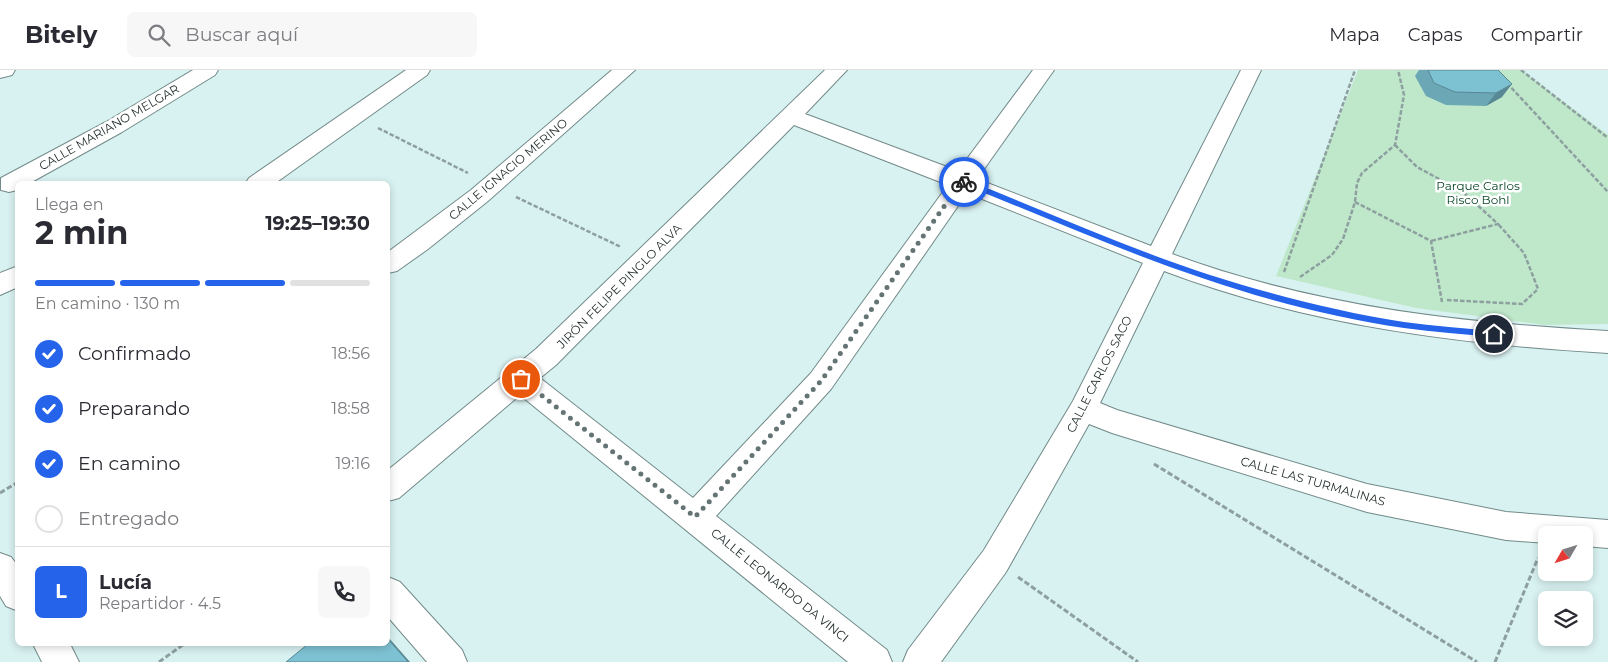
<!DOCTYPE html>
<html lang="es">
<meta charset="utf-8">
<style>
:root{--surface:#fff;--page:#f7f7f7;--text:#2b2b33;--muted:#7c7c81;--line:#e1e1e2;--accent:#2563eb}
body{margin:0;font-family:Montserrat,sans-serif;background:var(--page);color:var(--text);height:100vh;display:flex;flex-direction:column;font-size:19px;white-space:nowrap}
*{box-sizing:border-box;margin:0}
p{font-size:16px;color:var(--muted)}
.icon{flex:none;width:28px;height:28px;fill:none;stroke:currentColor;stroke-width:2;stroke-linecap:round;stroke-linejoin:round}
.map{position:relative;flex:1;overflow:hidden}
.side{position:absolute;left:15px;top:111px;width:375px;height:465px;display:flex;flex-direction:column;background:var(--surface);border-radius:8px;box-shadow:0 2px 8px #0003}
.side>*{flex:none}
.needle{width:32px;rotate:231deg}
.tools{position:absolute;left:1538px;top:456px;display:grid;gap:10px}
.tools a{display:grid;place-items:center;width:55px;height:55px;border-radius:8px;background:var(--surface);box-shadow:0 2px 8px #0003;font-size:25px}
.pin{position:absolute;display:grid;place-items:center;width:42px;height:42px;color:#fff;margin:-21px;border:2px solid #fff;border-radius:50%;box-shadow:0 1px 5px #0007}
.courier{position:absolute;display:grid;place-items:center;width:50px;height:50px;margin:-25px;border:4px solid #2563eb;border-radius:50%;background:#fff;color:#222;box-shadow:0 1px 6px #0007}
.overview em{font-style:normal;font-weight:700}
.overview div{display:flex;flex-direction:column-reverse}
.overview{display:flex;align-items:center;justify-content:space-between;height:85px;padding:0 20px}
h1{font-size:32px;font-weight:700;line-height:38px}
.bar{display:grid;grid-template-columns:repeat(4,1fr);gap:8px 5px;align-content:center;height:60px;padding:0 20px}
.bar i{height:6px;border-radius:4px;background:var(--line)}
.bar .selected{background:var(--accent)}
.bar p{grid-column:span 4}
.line{display:flex;align-items:center;gap:12px;padding:0 20px;border-top:1px solid var(--line)}
.line div{flex:1}
.round{display:grid;place-items:center;flex:none;width:52px;height:52px;border-radius:8px;background:var(--page)}
ol{padding:0 20px;list-style:none}
li{display:flex;align-items:center;gap:15px;height:55px}
li p{margin-inline-start:auto}
li .icon{padding:5px;border-radius:50%;background:var(--accent);color:#fff;stroke-width:4}
li:last-child{color:var(--muted)}
li i{width:28px;height:28px;border:2px solid var(--line);border-radius:50%}
header{display:flex;align-items:center;gap:30px;box-sizing:border-box;height:70px;padding:0 25px;background:var(--surface);border-bottom:1px solid var(--line)}
header strong{font-size:24px}
nav{display:flex;gap:28px;margin-inline-start:auto;font-size:18px}
.search{width:350px;height:45px;background:var(--page);display:flex;align-items:center;gap:12px;box-sizing:border-box;padding:0 18px;border-radius:8px;color:var(--muted);font-size:19px}
.map>svg:first-child{display:block}
</style>
<header>
<strong>Bitely</strong>
<div class="search"><svg class="icon" aria-label="search" viewBox="0 0 24 24"><circle cx="10" cy="10" r="6"/><path d="M15 15l6 6"/></svg>Buscar aquí</div>
<nav><a>Mapa</a><a>Capas</a><a>Compartir</a></nav>
</header>
<div class="map">
<svg width="1608" height="592" viewBox="0 0 1608 592">
<rect width="100%" height="100%" fill="#d8f2f1"/>
<path fill="#bfe8cb" d="M1358 0H1521L1608 65V254L1545 255 1416 238 1276 206Z"/>
<g fill="none" stroke-linecap="round" stroke-linejoin="round">
<defs>
<path id="street" d="M0 0H15L12 5 0 8Z
M193 0H218L215 5 122 62 28 114H18L17 120 9 122 1 120V108L106 52Z
M406 0H430L427 5 274 114H245L249 108Z
M612 0H635L488 131 428 179 397 201 388 203V182L471 120Z
M825 0H847L805 44 958 101 1033 0H1054L977 109 1151 176 1241 0H1261L1172 184C1313 236 1459 253 1608 261V283C1456 274 1307 255 1164 201L1100 333 1117 340 1367 414 1506 442 1608 450V478L1584 476V465H1546V473L1506 470 1367 442 1112 363 1089 354 1006 502 941 592H903L908 580 984 480 1073 331 1143 193 967 123 831 319 716 446 887 580 892 592H848L520 325 399 428 388 431V400L536 279ZM794 55 948 115 811 303 693 428 540 308 556 295Z
M18 196V217L0 225V203Z
M0 483 11 487 18 496V541L6 536 0 526Z
M388 507 400 512 462 580 467 592H427L388 547Z
M33 574H70L79 592H42Z"/>
</defs>
<use href="#street" stroke="#728a89" stroke-width="2"/>
<path stroke="#8da09f" stroke-width="2.5" stroke-dasharray="4.5 2" stroke-linecap="butt" d="M1521 0 1608 68
M1507 13 1608 122
M378 58 468 103
M1395 75 1417 97 1463 122 1498 154 1431 171
M516 127 621 177
M1355 132 1431 171 1442 232
M1284 202 1355 0
M1300 207 1332 185 1343 169 1355 132 1357 113 1362 103 1395 75 1404 25 1398 0
M1447 230 1522 234 1538 219 1524 183 1498 154"/>
<path stroke="#8da09f" stroke-width="3" stroke-dasharray="5.5 2.5" stroke-linecap="butt" d="M1154 394 1477 592
M0 423 18 412
M1018 507 1138 592
M159 592 184 574
M1495 592 1538 488"/>
<use href="#street" fill="#fff" fill-rule="evenodd"/>
</g>
<path fill="#6ca7b5" d="M1419 0H1498L1502 27 1486 36 1446 35 1426 26 1415 6Z"/>
<path fill="#588894" d="M1512 14 1502 27 1486 36 1496 23Z
M388 567 410 592H408L388 569Z"/>
<path fill="#7dc2d3" stroke="#588894" d="M1428 0H1498L1512 14 1496 23 1455 22 1434 13Z
M388 569 408 592H286L308 574H388Z"/>
<path fill="#2563eb" d="M962 110H967C1047 142 1127 178 1210 205 1273 225 1339 242 1404 252 1434 256 1464 258 1494 261L1498 264 1494 267C1464 264 1434 262 1404 258 1337 248 1269 231 1205 209 1123 182 1043 146 962 114Z"/>
<g fill="none" stroke-linecap="round" stroke-linejoin="round">
<path stroke="#647373" stroke-width="5" stroke-dasharray="0 9" d="M521 309 695 447 821 311 962 111 964 112"/>
</g>
<g text-anchor="middle" dominant-baseline="central" stroke-width="5" stroke-linejoin="round" paint-order="stroke">
<g font-size="12" fill="#252f2f" stroke="#fff">
<text transform="translate(109 57) rotate(-30)">CALLE MARIANO MELGAR</text>
<text transform="translate(508 99) rotate(-40)">CALLE IGNACIO MERINO</text>
<text transform="translate(619 216) rotate(-45)">JIRÓN FELIPE PINGLO ALVA</text>
<text transform="translate(1099 304) rotate(-63)">CALLE CARLOS SACO</text>
<text transform="translate(1313 411) rotate(16)">CALLE LAS TURMALINAS</text>
<text transform="translate(780 515) rotate(39)">CALLE LEONARDO DA VINCI</text>
</g>
<g font-size="12" fill="#003f1f" stroke="#fff">
<text x="1478" y="115">Parque Carlos<tspan x="1478" dy="14">Risco Bohl</tspan></text>
</g>
</g>
</svg>
<div class="tools">
<a><svg class="needle" viewBox="-14 -14 28 28"><path d="M0-13l5 13h-10z" fill="#e53935"/><path d="M0 13l5-13h-10z" fill="#7c7c81"/></svg></a>
<a><svg class="icon" aria-label="layers" viewBox="0 0 24 24"><path d="M12 4l9 5-9 5-9-5zM3 14l9 5 9-5"/></svg></a>
</div>
<div class="pin" style="left:521px;top:309px;background:#ea580c"><svg class="icon" aria-label="bag" viewBox="0 0 24 24"><path d="M5 8h14l-1 12H6zM9 8a3 3 0 0 1 6 0"/></svg></div>
<div class="pin" style="left:1494px;top:264px;background:#1f2937"><svg class="icon" aria-label="home" viewBox="0 0 24 24"><path d="M3 11l9-7 9 7M6 9v11h12V9"/></svg></div>
<div class="courier" style="left:964px;top:112px"><svg class="icon" aria-label="bike" viewBox="0 0 24 24"><circle cx="6" cy="16" r="4"/><circle cx="18" cy="16" r="4"/><path d="M6 16l4-8h5l3 8M10 8l3 8H6M13 5h3"/></svg></div>
<section class="side">
<div class="overview"><div><h1>2 min</h1><p>Llega en</p></div><em>19:25–19:30</em></div>
<div class="bar"><i class="selected"></i><i class="selected"></i><i class="selected"></i><i></i><p>En camino · 130 m</p></div>
<ol>
<li><svg class="icon" aria-label="check" viewBox="0 0 24 24"><path d="M5 12l5 5 9-10"/></svg>Confirmado<p>18:56</p></li>
<li><svg class="icon" aria-label="check" viewBox="0 0 24 24"><path d="M5 12l5 5 9-10"/></svg>Preparando<p>18:58</p></li>
<li><svg class="icon" aria-label="check" viewBox="0 0 24 24"><path d="M5 12l5 5 9-10"/></svg>En camino<p>19:16</p></li>
<li><i></i>Entregado</li>
</ol>
<div class="line" style="height:90px"><b class="round" style="background:var(--accent);color:#fff">L</b><div><b>Lucía</b><p>Repartidor · 4.5</p></div><a class="round"><svg class="icon" aria-label="phone" viewBox="0 0 24 24"><path d="M5 4h4l2 5-3 2q2 4 5 5l2-3 5 2v4C11 20 4 13 5 4z"/></svg></a></div>
</section>
</div>
